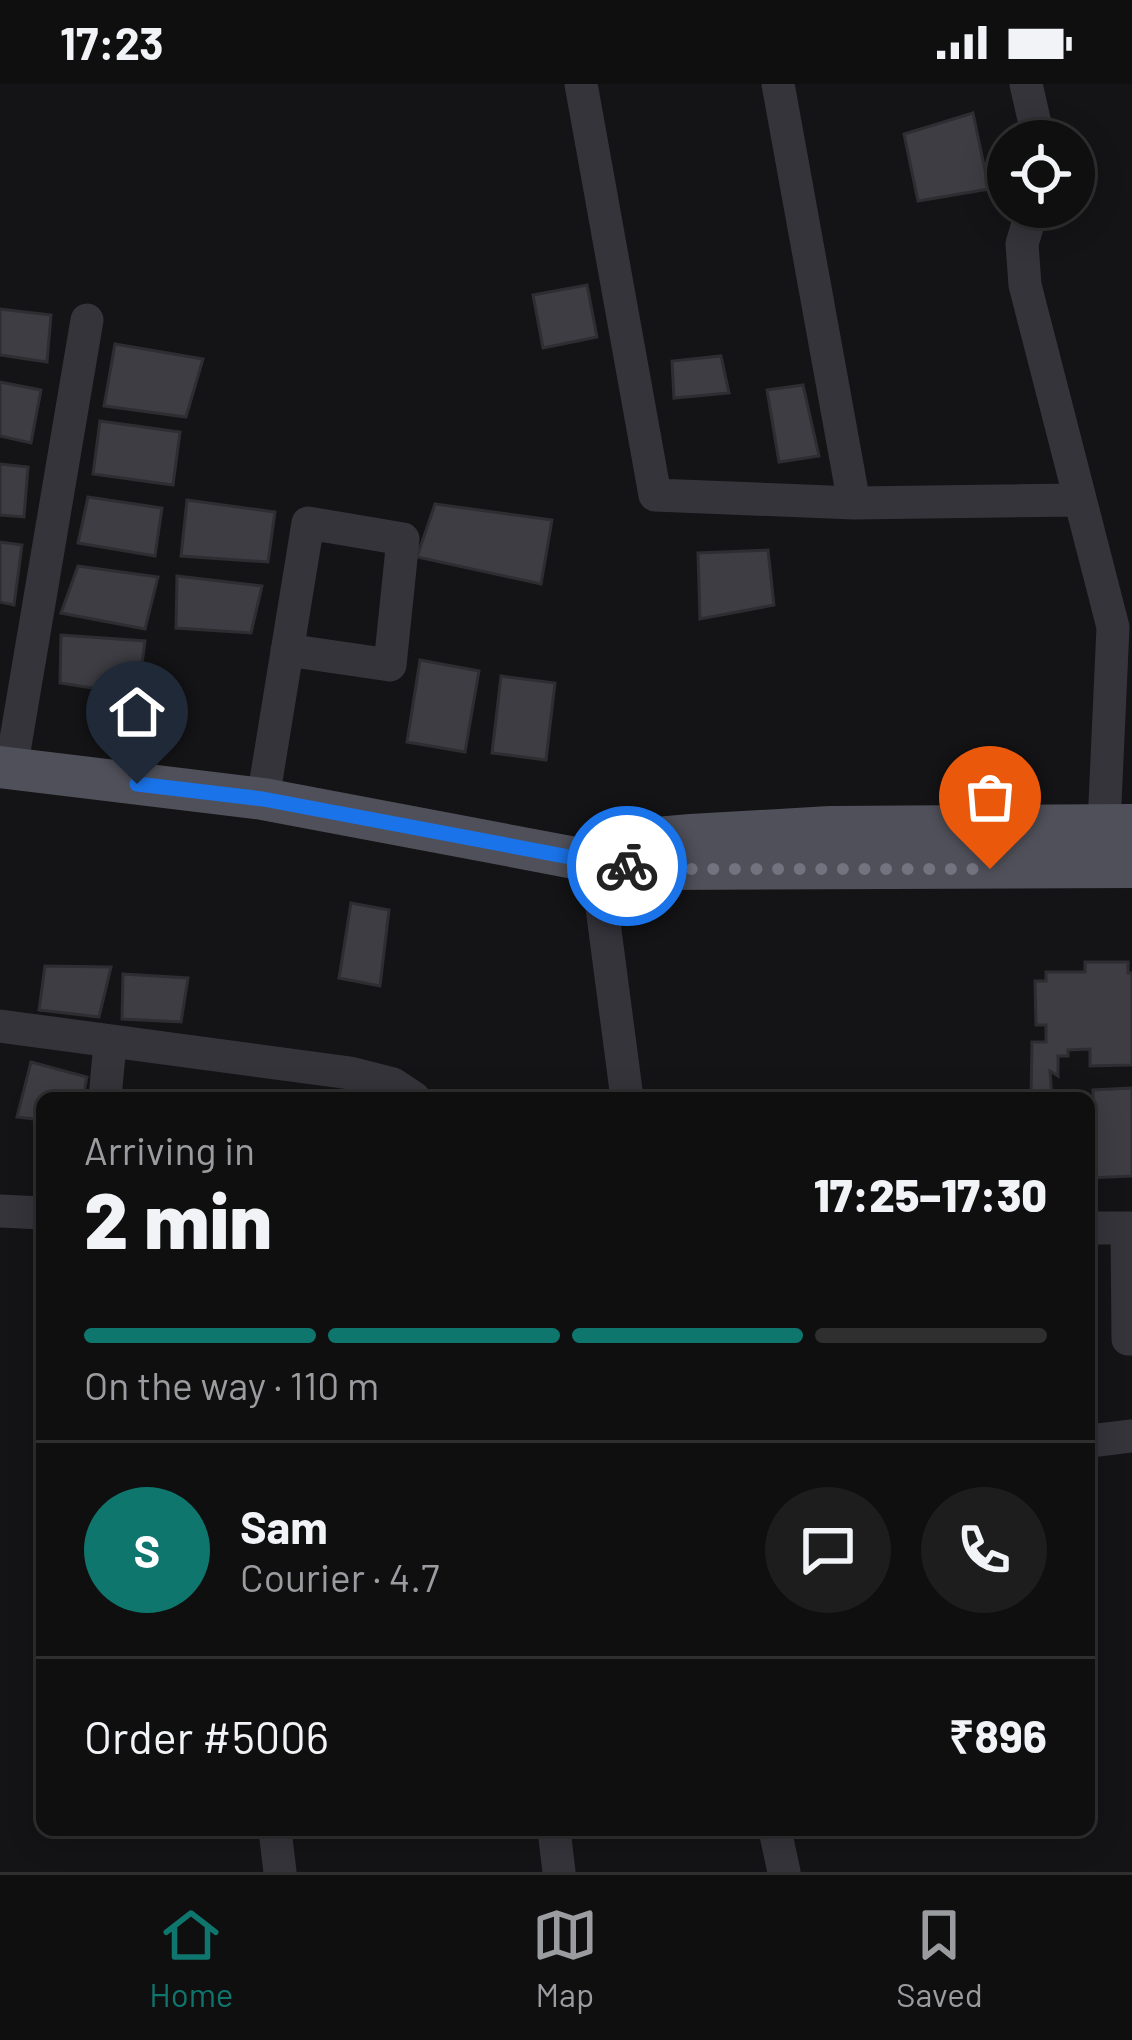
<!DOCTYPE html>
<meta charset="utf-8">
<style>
:root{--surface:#0f0f10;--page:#1d1d1e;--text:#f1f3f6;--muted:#9b9c9f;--line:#2f2f30;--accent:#0f766e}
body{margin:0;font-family:Barlow,sans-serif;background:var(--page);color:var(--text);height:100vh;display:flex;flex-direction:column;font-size:45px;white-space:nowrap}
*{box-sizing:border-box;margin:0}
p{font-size:39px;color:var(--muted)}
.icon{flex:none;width:66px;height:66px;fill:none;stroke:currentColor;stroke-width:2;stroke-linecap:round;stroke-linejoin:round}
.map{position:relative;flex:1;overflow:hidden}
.panel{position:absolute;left:36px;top:1008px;width:1059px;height:744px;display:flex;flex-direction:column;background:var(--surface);border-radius:18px;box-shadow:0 6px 30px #0003,0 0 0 3px var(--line)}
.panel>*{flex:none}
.fabs{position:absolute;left:987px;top:36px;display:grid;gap:24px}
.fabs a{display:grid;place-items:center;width:108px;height:108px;border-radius:50%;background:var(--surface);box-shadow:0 6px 30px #0003,0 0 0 3px var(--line);font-size:60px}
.pin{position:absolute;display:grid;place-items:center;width:102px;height:102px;color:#fff;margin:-123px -51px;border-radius:50% 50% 50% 0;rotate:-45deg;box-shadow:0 0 12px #0007}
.pin .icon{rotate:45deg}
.courier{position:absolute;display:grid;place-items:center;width:120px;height:120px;margin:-60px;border:9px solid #1a73e8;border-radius:50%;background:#fff;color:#222;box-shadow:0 3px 15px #0007}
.overview em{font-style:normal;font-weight:800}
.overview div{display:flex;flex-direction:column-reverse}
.overview{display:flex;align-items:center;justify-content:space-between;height:204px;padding:0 48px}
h1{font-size:78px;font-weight:800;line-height:90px}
.bar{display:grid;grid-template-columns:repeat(4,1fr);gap:18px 12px;align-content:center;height:144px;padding:0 48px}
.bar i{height:15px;border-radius:9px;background:var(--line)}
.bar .active{background:var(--accent)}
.bar p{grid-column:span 4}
.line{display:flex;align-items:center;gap:30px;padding:0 48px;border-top:3px solid var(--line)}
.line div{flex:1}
.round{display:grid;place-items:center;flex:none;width:126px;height:126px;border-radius:63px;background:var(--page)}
.status{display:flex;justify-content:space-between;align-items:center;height:84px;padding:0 60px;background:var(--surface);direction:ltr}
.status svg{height:33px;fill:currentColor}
.dock{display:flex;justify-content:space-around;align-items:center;height:168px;border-top:3px solid var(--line);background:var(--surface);font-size:33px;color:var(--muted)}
.dock a{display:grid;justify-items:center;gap:6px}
.dock .active{color:var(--accent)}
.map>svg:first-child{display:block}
</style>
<div class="status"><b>17:23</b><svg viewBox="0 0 49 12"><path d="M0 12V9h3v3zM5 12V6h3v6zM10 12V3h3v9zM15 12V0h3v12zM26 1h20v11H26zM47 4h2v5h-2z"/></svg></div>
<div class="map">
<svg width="1132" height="1788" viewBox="0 0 1132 1788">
<rect width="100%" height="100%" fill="#141416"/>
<path fill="#3e3d43" stroke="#2e2d32" stroke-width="3" d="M973 29 989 105 918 117 904 50Z
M587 201 597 253 543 264 533 211Z
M0 225 51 231 47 278 0 271Z
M115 260 203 275 186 333 104 322Z
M721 272 729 309 674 314 672 277Z
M0 298 41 306 31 359 0 352Z
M803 301 819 372 779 378 767 306Z
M100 337 180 348 173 401 93 390Z
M0 380 28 383 24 433 0 431Z
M88 413 162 424 155 472 78 459Z
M187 416 275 428 268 478 181 472Z
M435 420 552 436 541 500 417 473Z
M0 458 22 461 14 521 0 518Z
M768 466 774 521 700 535 698 469Z
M78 482 158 493 145 545 61 529Z
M177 492 262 502 251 549 176 544Z
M61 551 145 557 138 611 60 599Z
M420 576 479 587 465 668 407 658Z
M501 592 555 599 546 676 492 669Z
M351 819 389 826 380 902 339 894Z
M1085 878H1128V889H1132V981L1090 982V965L1068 966V972H1058V992L1050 987 1052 1014H1031L1032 958H1046V941H1036L1035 897H1046V888H1085Z
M45 882 111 883 99 933 39 926Z
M123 890 188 894 181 938 122 935Z
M31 978 87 993 83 1014H42V1036L17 1033Z
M1132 1004V1092L1089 1094V1031H1094L1093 1006Z"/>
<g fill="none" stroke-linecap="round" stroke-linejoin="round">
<path stroke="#35343b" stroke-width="33" d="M581 0 655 411 854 419 778 0
M1026 0 1039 57
M1033 123 1022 160 1025 201 1113 543 1104 741
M854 419 1080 416
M11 685 87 236
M263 715 308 439 403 455 390 581 287 566
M596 778 627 1014
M0 942 350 989 393 1000 414 1014
M105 1014 110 959
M0 1127 42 1129
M1089 1144H1132
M1127 1144 1128 1255H1132
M1090 1357 1132 1352
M275 1746 280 1788
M554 1746 559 1788
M775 1746 784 1788"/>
<path stroke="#50505a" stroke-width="42" d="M0 683 263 715 596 778 661 785 1132 783
M603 775 646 755 691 751 830 743 1132 741"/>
</g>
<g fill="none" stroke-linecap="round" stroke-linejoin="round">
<path stroke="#72737f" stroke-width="12" stroke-dasharray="0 21.6" d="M627 782 661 785H990"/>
<path stroke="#1a73e8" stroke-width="15" d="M137 700 263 715 596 778 627 782"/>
</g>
</svg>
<div class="fabs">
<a><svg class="icon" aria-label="locate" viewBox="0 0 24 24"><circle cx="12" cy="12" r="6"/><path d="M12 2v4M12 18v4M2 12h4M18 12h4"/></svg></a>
</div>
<div class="pin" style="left:990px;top:785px;background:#ea580c"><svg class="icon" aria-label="bag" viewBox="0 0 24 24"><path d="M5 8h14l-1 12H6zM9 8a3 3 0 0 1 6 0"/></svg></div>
<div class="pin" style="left:137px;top:700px;background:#1f2937"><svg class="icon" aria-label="home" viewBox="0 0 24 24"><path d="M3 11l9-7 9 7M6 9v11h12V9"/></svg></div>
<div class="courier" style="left:627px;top:782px"><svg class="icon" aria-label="bike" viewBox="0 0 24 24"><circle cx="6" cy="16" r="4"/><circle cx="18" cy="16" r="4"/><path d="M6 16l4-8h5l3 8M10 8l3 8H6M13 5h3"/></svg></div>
<section class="panel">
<div class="overview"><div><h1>2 min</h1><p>Arriving in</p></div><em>17:25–17:30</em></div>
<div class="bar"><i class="active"></i><i class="active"></i><i class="active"></i><i></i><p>On the way · 110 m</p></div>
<div class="line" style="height:216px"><b class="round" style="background:var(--accent);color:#fff">S</b><div><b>Sam</b><p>Courier · 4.7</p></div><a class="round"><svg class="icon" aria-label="chat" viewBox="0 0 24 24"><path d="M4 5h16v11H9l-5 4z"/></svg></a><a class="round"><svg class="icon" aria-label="phone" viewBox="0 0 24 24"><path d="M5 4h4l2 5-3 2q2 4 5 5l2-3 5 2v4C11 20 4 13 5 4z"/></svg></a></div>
<div class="line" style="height:156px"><div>Order #5006</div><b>₹896</b></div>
</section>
</div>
<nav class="dock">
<a class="active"><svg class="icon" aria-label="home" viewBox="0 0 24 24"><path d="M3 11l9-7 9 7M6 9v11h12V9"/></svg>Home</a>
<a><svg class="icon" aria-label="map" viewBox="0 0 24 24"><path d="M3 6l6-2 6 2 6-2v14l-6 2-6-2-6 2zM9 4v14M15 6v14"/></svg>Map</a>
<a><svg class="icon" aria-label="saved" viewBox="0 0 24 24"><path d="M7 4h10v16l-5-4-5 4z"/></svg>Saved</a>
</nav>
